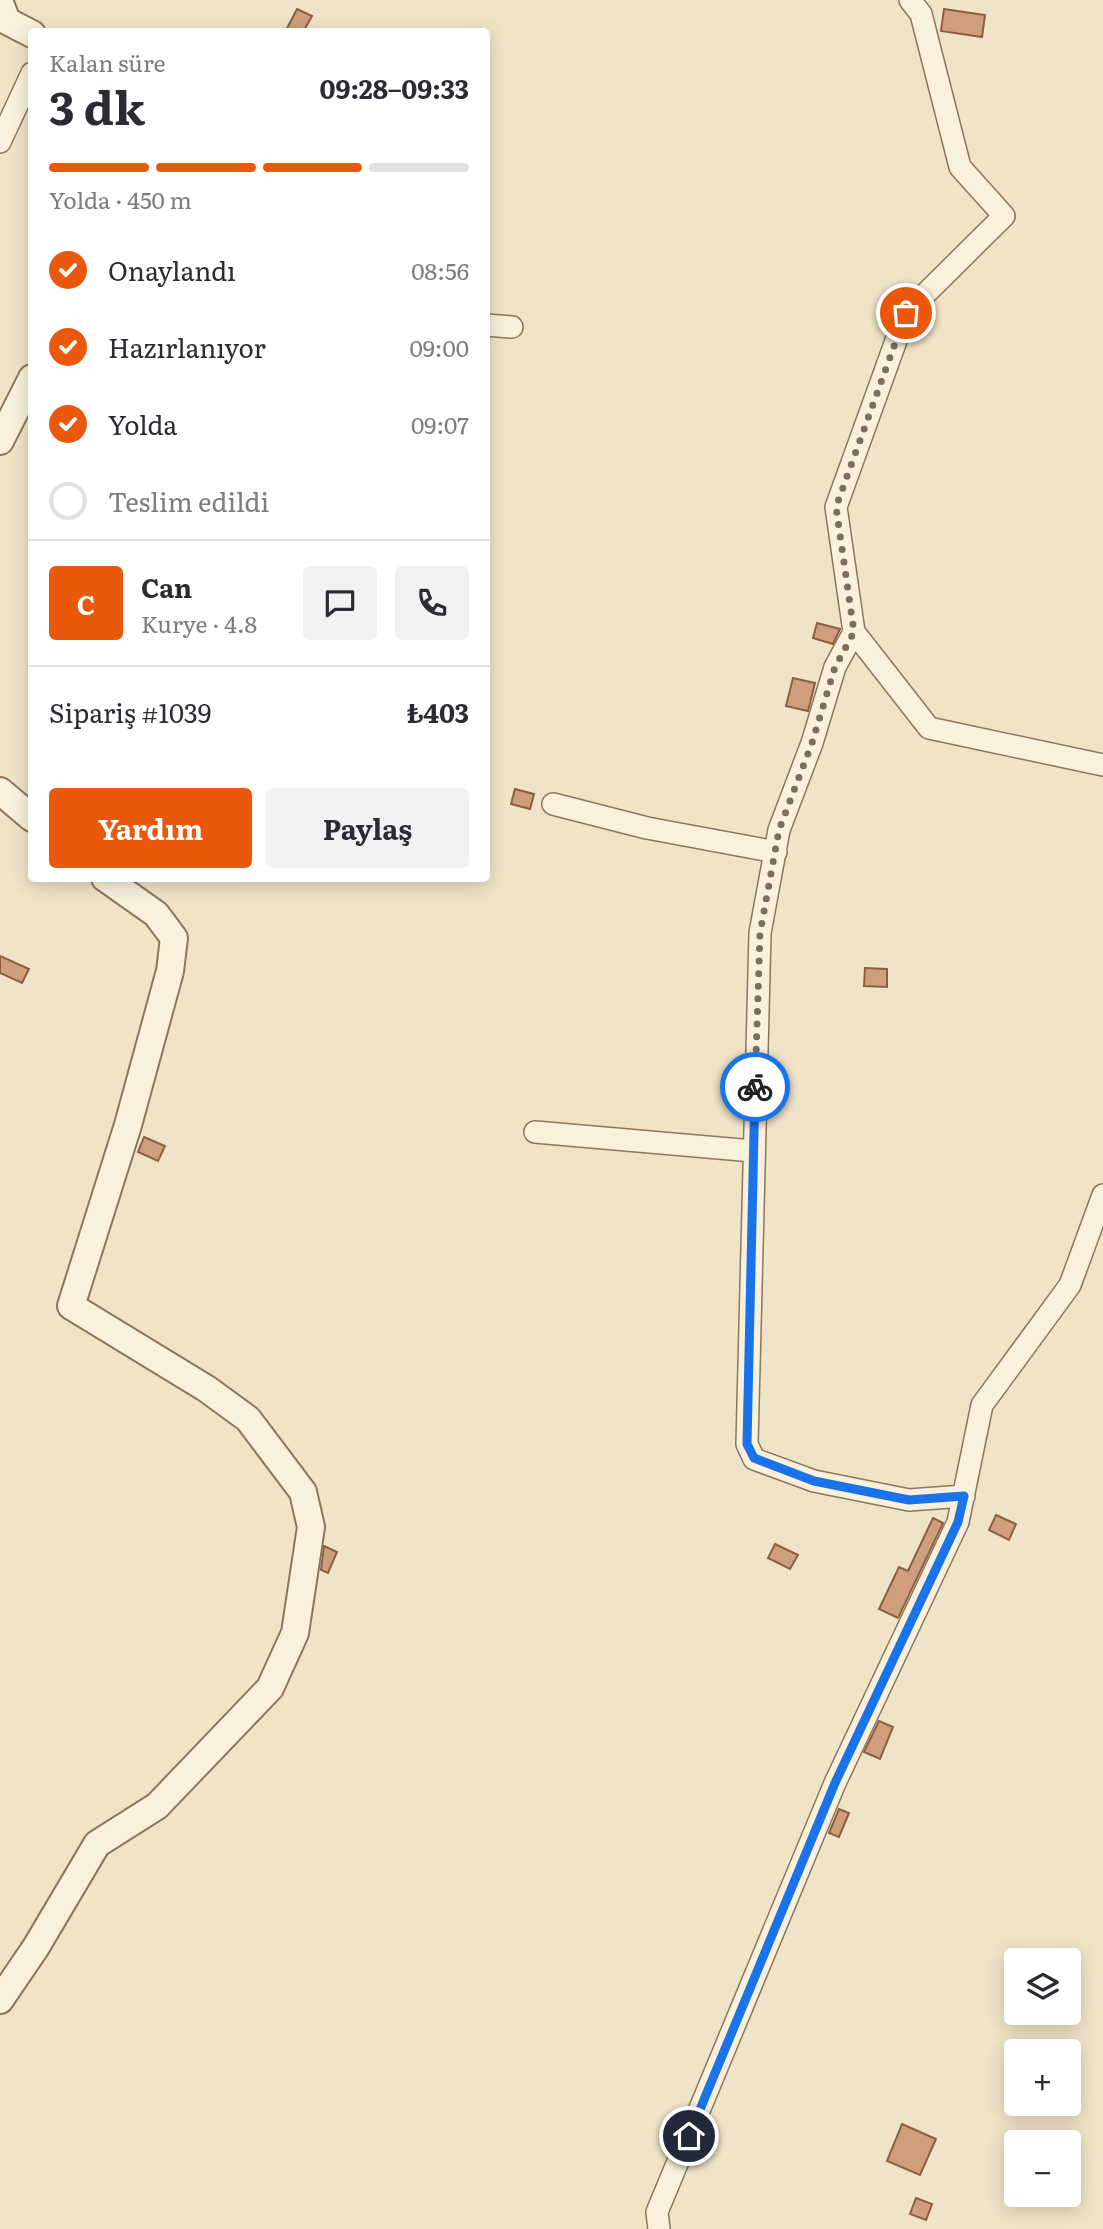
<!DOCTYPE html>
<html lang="tr">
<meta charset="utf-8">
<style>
:root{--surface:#fff;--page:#f2f2f3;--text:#2b2b33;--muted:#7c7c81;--line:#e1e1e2;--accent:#ea580c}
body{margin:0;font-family:Literata,serif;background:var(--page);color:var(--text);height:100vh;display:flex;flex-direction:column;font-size:26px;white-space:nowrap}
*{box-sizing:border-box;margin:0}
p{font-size:23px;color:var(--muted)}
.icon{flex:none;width:38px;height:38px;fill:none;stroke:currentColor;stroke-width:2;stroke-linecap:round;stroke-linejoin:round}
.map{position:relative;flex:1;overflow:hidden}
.panel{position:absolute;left:28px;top:28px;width:462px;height:854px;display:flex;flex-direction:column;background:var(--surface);border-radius:7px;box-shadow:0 4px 18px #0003}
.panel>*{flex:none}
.tools{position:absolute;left:1004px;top:1948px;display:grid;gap:14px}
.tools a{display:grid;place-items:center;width:77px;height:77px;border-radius:7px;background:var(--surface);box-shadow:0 4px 18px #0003;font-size:35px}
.pin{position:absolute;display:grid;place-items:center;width:60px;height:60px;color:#fff;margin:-30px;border:4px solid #fff;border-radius:50%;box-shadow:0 2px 7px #0007}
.courier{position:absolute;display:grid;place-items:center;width:70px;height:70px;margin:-35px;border:5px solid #1a73e8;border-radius:50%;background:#fff;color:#222;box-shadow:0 2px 9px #0007}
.headline em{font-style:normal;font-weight:700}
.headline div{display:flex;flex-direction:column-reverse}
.headline{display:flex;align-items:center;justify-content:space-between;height:119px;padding:0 21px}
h1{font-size:46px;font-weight:700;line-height:52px}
.bar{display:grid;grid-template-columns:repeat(4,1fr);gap:10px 7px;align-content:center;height:84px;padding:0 21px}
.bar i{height:9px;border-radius:5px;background:var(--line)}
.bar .active{background:var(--accent)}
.bar p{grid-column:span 4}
.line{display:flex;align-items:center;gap:18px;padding:0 21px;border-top:2px solid var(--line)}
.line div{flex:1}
.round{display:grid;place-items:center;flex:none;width:74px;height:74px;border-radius:7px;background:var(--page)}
ol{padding:0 21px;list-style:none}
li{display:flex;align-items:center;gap:21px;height:77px}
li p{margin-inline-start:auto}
li .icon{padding:7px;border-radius:50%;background:var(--accent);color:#fff;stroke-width:4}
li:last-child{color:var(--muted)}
li i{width:38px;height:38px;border:4px solid var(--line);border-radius:50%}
.cta{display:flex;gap:14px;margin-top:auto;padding:14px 21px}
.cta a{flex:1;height:80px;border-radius:7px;background:var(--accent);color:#fff;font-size:28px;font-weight:700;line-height:80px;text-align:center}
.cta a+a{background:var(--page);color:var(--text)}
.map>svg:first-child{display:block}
</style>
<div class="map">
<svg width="1103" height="2229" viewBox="0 0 1103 2229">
<rect width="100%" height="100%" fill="#f0e4c8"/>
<path fill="#cf9f7d" stroke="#8d5f41" stroke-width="2" d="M297 9 312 16 303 32H285Z
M944 9 985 15 982 37 941 31Z
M817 623 840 629 833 644 813 638Z
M793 678 815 683 808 711 786 706Z
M515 789 534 794 530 809 511 804Z
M0 956 29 969 22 983 0 973Z
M865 968 887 969V987L864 986Z
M144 1137 165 1146 158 1161 138 1152Z
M996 1515 1016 1524 1009 1540 989 1530Z
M933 1518 943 1523 898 1618 879 1609 899 1567 908 1571Z
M775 1544 798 1555 790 1569 768 1558Z
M324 1546 337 1552 328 1573 321 1570Z
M879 1721 893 1727 880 1759 864 1752Z
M839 1809 849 1813 839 1837 829 1833Z
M902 2124 936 2139 920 2175 887 2161Z
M916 2198 932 2204 926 2220 910 2214Z"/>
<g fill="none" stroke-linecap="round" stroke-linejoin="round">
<defs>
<path id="minor" d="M910 0 921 14 960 167 1004 216 906 313 836 507 854 632 929 728 1103 765
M0 142 32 73
M486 325 512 327
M854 632 835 667 812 743 779 830 760 933 747 1444 754 1459 814 1481 909 1500 964 1496
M553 804 647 828 776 852
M535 1132 753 1151
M659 2229 657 2212 835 1783 958 1522 982 1405 1070 1285 1103 1195"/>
<path id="tertiary" d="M0 3 7 21 32 34
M0 441 32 378
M0 791 32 818
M0 2000 36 1947 97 1844 157 1806 270 1688 295 1633 311 1527 303 1492 248 1419 207 1389 71 1306 128 1125 170 971 174 938 156 914 105 878"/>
</defs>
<use href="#minor" stroke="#8d765c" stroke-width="24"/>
<use href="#tertiary" stroke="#8d765c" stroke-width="30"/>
<use href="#minor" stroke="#faf1dc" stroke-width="21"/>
<use href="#tertiary" stroke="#faf1dc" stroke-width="26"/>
</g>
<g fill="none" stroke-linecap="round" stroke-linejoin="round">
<path stroke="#7c6e5b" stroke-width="7" stroke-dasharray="0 12.6" d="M755 1087 760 933 779 830 812 743 835 667 854 632 836 507 906 313"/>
<path stroke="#1a73e8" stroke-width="9" d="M689 2136 835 1783 958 1522 964 1496 909 1500 814 1481 754 1458 747 1444 755 1087"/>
</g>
</svg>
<div class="tools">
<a><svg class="icon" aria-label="layers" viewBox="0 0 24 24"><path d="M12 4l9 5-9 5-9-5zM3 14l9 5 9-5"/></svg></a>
<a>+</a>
<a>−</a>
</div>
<div class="pin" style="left:906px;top:313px;background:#ea580c"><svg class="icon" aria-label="bag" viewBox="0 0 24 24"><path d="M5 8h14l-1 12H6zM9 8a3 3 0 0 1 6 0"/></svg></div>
<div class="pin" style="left:689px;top:2136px;background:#1f2937"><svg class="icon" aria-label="home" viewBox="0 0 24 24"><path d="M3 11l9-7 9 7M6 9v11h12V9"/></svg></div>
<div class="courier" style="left:755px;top:1087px"><svg class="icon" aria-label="bike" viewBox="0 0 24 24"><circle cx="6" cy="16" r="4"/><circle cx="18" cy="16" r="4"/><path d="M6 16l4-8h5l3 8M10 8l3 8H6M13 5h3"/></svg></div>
<section class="panel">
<div class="headline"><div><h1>3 dk</h1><p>Kalan süre</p></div><em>09:28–09:33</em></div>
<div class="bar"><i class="active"></i><i class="active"></i><i class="active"></i><i></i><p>Yolda · 450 m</p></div>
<ol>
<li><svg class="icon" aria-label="check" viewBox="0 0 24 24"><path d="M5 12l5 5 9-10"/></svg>Onaylandı<p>08:56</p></li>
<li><svg class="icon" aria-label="check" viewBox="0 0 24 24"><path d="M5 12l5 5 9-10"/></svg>Hazırlanıyor<p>09:00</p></li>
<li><svg class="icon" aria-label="check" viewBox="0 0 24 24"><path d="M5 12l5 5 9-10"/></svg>Yolda<p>09:07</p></li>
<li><i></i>Teslim edildi</li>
</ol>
<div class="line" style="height:126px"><b class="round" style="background:var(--accent);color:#fff">C</b><div><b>Can</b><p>Kurye · 4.8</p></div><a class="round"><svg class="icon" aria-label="chat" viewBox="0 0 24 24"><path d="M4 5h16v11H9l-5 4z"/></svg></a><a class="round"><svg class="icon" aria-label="phone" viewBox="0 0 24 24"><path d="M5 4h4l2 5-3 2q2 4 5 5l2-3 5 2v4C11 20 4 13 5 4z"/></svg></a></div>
<div class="line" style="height:91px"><div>Sipariş #1039</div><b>₺403</b></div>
<div class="cta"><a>Yardım</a><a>Paylaş</a></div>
</section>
</div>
